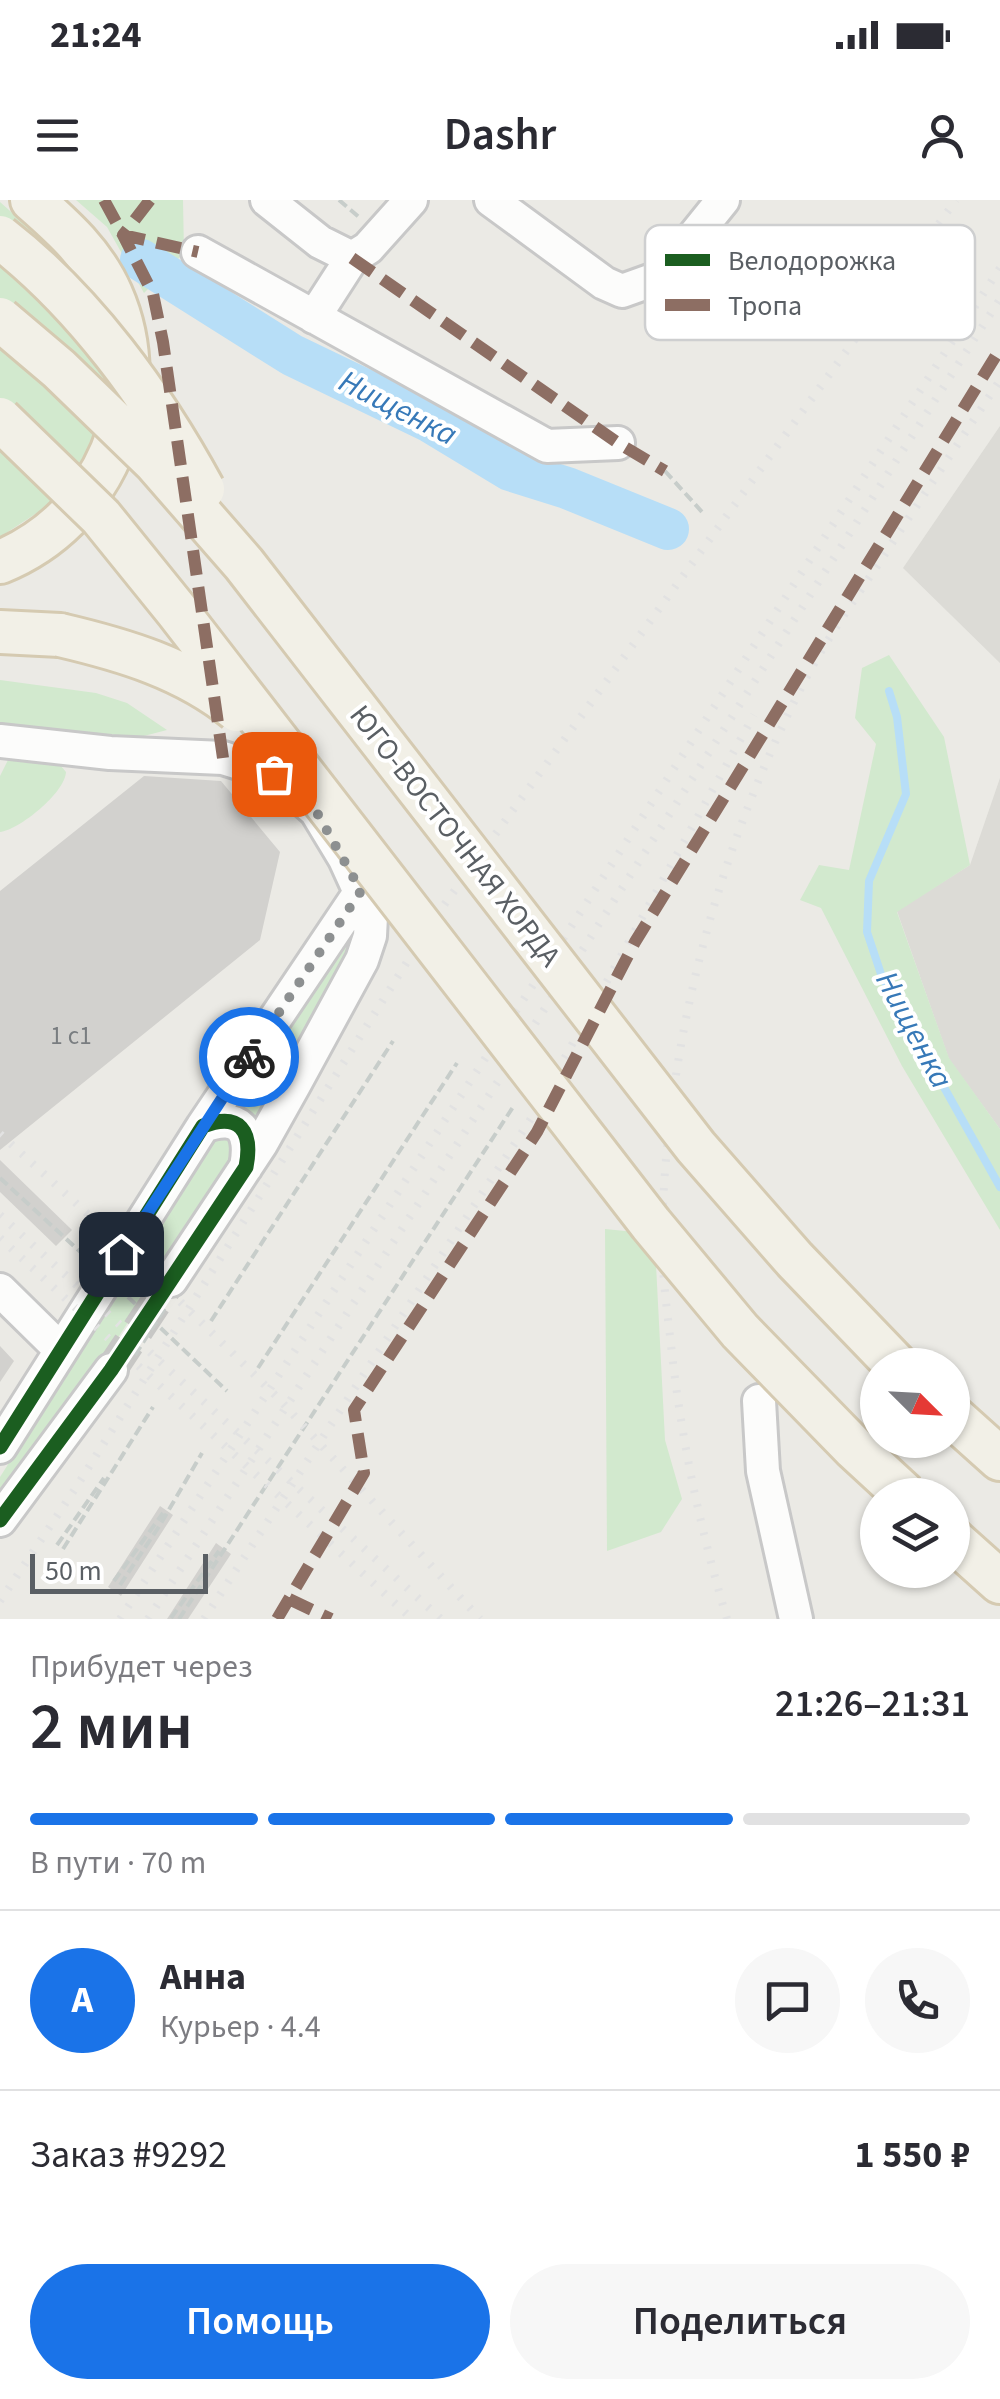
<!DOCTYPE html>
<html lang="ru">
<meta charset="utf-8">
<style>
:root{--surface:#fff;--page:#f7f7f7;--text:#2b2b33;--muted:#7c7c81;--line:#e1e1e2;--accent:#1a73e8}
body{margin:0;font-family:"Source Sans 3",sans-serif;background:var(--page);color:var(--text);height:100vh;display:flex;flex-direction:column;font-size:38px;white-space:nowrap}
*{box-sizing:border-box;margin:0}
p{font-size:32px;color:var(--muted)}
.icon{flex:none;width:55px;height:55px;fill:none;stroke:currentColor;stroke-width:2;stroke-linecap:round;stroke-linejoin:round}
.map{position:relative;height:1419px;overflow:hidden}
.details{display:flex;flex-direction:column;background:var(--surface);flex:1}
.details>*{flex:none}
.needle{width:65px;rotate:114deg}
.controls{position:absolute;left:860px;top:1148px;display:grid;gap:20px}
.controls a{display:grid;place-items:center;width:110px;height:110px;border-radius:50%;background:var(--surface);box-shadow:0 2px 8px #0004;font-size:50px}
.scale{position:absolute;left:30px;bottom:25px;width:178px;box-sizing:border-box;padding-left:10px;border:5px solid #5a5f64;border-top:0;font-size:28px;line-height:35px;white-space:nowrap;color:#5a5f64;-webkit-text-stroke:8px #fff;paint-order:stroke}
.pin{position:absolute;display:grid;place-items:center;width:85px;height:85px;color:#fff;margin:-42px;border-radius:20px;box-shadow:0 5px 15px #0006}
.courier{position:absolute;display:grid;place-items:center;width:100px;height:100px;margin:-50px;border:8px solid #1a73e8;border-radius:50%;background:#fff;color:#222;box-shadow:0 2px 12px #0007}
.head em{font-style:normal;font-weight:600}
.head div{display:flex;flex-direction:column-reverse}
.head{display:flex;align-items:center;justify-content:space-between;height:170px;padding:0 30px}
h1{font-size:65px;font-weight:600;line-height:75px}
.bar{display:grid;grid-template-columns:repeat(4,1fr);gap:15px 10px;align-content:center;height:120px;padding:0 30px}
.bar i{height:12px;border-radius:8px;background:var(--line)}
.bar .active{background:var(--accent)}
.bar p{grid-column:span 4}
.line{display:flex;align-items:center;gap:25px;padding:0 30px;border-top:2px solid var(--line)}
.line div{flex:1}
.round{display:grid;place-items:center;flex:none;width:105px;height:105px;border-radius:52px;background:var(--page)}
.action{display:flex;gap:20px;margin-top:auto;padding:20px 30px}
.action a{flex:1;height:115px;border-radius:60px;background:var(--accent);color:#fff;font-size:40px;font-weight:600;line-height:115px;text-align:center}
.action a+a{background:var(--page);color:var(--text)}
.status{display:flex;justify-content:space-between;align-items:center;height:70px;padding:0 50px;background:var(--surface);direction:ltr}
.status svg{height:28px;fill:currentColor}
header{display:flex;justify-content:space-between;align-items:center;height:130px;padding:0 30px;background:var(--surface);font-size:45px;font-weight:600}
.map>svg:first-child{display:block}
</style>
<div class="status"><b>21:24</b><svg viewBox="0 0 49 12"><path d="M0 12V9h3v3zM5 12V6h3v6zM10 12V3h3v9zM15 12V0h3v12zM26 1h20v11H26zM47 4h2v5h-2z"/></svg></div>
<header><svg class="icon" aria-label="menu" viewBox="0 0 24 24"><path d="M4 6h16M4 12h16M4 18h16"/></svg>Dashr<svg class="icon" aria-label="person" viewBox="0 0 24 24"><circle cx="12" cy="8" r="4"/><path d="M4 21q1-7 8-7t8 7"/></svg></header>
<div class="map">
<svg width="1000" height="1419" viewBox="0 0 1000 1419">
<rect width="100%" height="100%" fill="#ebeae5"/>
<path fill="#dcdbd6" d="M1000 226V463L903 368Z
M1000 578V929L949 859 897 711 970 665Z"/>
<path fill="#d2e9ce" d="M76 0H183L184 53 144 93 107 27Z
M0 2 46 43 79 82 105 176 98 225 78 270 46 307 0 337Z
M889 455 944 537 970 665 897 712 949 858 1000 929V1030L902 866 821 708 800 700 819 665 849 670 876 544 855 518 862 468Z
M0 480 96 493 127 503 167 530 140 537 0 525Z
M40 557 56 560 66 572C65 593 19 630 0 632V576L8 560Z
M345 742 350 743 351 746 258 918H253L239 905Z
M229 935 238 952 103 1161 0 1305V1277L216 937Z
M605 1029 635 1032 655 1045 665 1240 682 1299 661 1332 607 1351Z"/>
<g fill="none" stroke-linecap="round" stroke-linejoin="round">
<path stroke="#b7def7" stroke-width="8" d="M889 491 897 517 906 594 869 681 867 732 882 777 1000 987"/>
<path stroke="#b7def7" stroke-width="42" d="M141 60 292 155 429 221 510 270 567 288 668 329"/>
</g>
<path fill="#d2d1ce" d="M144 576 221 581 280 652 260 740 0 950V691Z
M0 960 72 1030 56 1046 0 992Z
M0 1146 14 1161 0 1182Z
M160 1306 173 1315 121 1396 108 1387Z
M216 1343 231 1354 188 1419H167Z"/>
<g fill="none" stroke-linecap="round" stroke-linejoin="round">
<path stroke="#c7c7c5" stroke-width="32" stroke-dasharray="32 16" stroke-linecap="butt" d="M111 1170 171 1080"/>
<defs>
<path id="minor" d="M267 0 320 42 352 58 368 48 411 0
M491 0 604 83 622 91 661 77 723 0
M198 52 547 246 618 243
M314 117 352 58
M0 541 110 553 223 558 274 574 316 611 345 659 371 716 370 736 362 760 294 885 261 944 171 1080
M203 926C240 912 253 931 246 967
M0 1090 60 1149
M759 1201 763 1271 796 1419
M0 1247 203 926 361 691
M0 1320 111 1170"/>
<path id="major" d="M0 362C104 320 157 198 111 94 94 55 64 28 32 0
M0 432 60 435
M952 1216 1000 1259
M952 1339 1000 1382"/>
</defs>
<use href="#minor" stroke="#c8c8c8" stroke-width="38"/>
<use href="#major" stroke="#d5cab1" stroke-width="48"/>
<path stroke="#c7cdca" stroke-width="4" stroke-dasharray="10 5" stroke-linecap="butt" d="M339 0 360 18
M665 271 703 313
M0 978 88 1059
M128 1097 227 1191
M211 1121 393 841
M135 1155 165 1108
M258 1168 457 863
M57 1345 104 1278
M63 1349 153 1207
M114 1381 163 1313
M120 1385 160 1325 202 1253
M171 1418 219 1351
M179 1419 515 904"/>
<use href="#minor" stroke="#fcfcfb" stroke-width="32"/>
<use href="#major" stroke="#f2f0e7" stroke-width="42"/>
<path stroke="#e2e2e2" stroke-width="8" stroke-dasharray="2.5 12" stroke-linecap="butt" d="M0 934 136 1058 278 1198 480 1419
M0 1015 441 1419
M0 1038 412 1419
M0 1401 75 1289 436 716 956 0
M120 1419 1000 68
M148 1419 506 869 1000 99
M204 1419 532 917 754 515
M727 1419C700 1329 681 1238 671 1145 667 1110 662 1074 662 1039 665 850 714 661 799 492 821 447 851 405 879 363 919 302 960 241 1000 180"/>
<defs>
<path id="major-bridge" d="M0 37C84 102 153 197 203 289
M0 119 59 169 155 262 244 364 696 947 795 1060 896 1165
M0 219 101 317 177 411 651 1024 740 1131 854 1248 905 1295
M60 435C124 450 185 468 237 510"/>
</defs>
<use href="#major-bridge" stroke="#d5cab1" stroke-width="48" stroke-linecap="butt"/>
<use href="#major-bridge" stroke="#f2f0e7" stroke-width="42"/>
<path stroke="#8d6e63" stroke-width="12" stroke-dasharray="25 12" stroke-linecap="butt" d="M104 0 123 35 198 52
M150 0 123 35 153 94 163 142 223 558
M352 58 618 243 665 271
M289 1399 331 1419
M277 1419 364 1273 354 1210 537 932 635 742 1000 149"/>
<defs>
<path id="cycleway" d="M0 1247 203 926C240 912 253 931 246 967L111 1170 0 1320"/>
</defs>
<use href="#cycleway" stroke="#fff" stroke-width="21"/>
<use href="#cycleway" stroke="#1b5e20" stroke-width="15"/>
</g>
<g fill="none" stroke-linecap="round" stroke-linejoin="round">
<path stroke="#8d9091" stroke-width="10" stroke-dasharray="0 18" d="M249 857 361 691 316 611 274 574"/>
<path stroke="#1a73e8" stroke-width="12" d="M121 1054 249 857"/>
</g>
<g text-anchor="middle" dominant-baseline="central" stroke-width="8" stroke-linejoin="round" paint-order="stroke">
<g font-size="25" fill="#797d80">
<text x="71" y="836">1 с1</text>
</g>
<g font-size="30" fill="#5a5f64" stroke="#fff">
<text transform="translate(455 636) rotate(52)">ЮГО-ВОСТОЧНАЯ ХОРДА</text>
</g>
<g font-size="32" font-style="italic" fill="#3779b8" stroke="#fff">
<text transform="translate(398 208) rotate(27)">Нищенка</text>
<text transform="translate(914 830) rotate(62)">Нищенка</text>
</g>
</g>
<rect x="645" y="25" width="330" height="115" rx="15" fill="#fff" stroke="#cecfd0" stroke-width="2.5"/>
<rect x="665" y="54" width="45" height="12" fill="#1b5e20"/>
<rect x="665" y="99" width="45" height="12" fill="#8d6e63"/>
<g font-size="28" fill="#5a5f64">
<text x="728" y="70">Велодорожка</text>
<text x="728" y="115">Тропа</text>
</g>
</svg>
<div class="controls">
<a><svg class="needle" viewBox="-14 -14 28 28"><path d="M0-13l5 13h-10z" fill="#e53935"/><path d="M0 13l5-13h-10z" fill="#7c7c81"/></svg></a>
<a><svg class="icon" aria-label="layers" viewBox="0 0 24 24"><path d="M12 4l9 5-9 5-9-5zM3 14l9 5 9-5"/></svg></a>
</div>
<div class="scale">50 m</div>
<div class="pin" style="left:274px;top:574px;background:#ea580c"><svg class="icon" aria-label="bag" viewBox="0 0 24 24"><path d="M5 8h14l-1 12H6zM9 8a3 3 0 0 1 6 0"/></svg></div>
<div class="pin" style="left:121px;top:1054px;background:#1f2937"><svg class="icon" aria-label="home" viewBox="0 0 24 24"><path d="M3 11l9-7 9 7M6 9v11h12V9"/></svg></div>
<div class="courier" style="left:249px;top:857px"><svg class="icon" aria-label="bike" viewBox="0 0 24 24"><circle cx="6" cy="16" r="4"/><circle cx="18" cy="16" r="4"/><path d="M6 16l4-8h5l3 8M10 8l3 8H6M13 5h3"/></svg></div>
</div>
<section class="details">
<div class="head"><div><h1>2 мин</h1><p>Прибудет через</p></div><em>21:26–21:31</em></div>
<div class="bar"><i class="active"></i><i class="active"></i><i class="active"></i><i></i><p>В пути · 70 m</p></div>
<div class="line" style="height:180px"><b class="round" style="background:var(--accent);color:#fff">А</b><div><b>Анна</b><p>Курьер · 4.4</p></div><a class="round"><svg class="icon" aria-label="chat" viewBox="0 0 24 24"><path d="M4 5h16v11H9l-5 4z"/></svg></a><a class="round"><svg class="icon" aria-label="phone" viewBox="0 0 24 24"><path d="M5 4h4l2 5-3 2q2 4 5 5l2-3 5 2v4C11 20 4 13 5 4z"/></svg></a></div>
<div class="line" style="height:130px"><div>Заказ #9292</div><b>1 550 ₽</b></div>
<div class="action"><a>Помощь</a><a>Поделиться</a></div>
</section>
